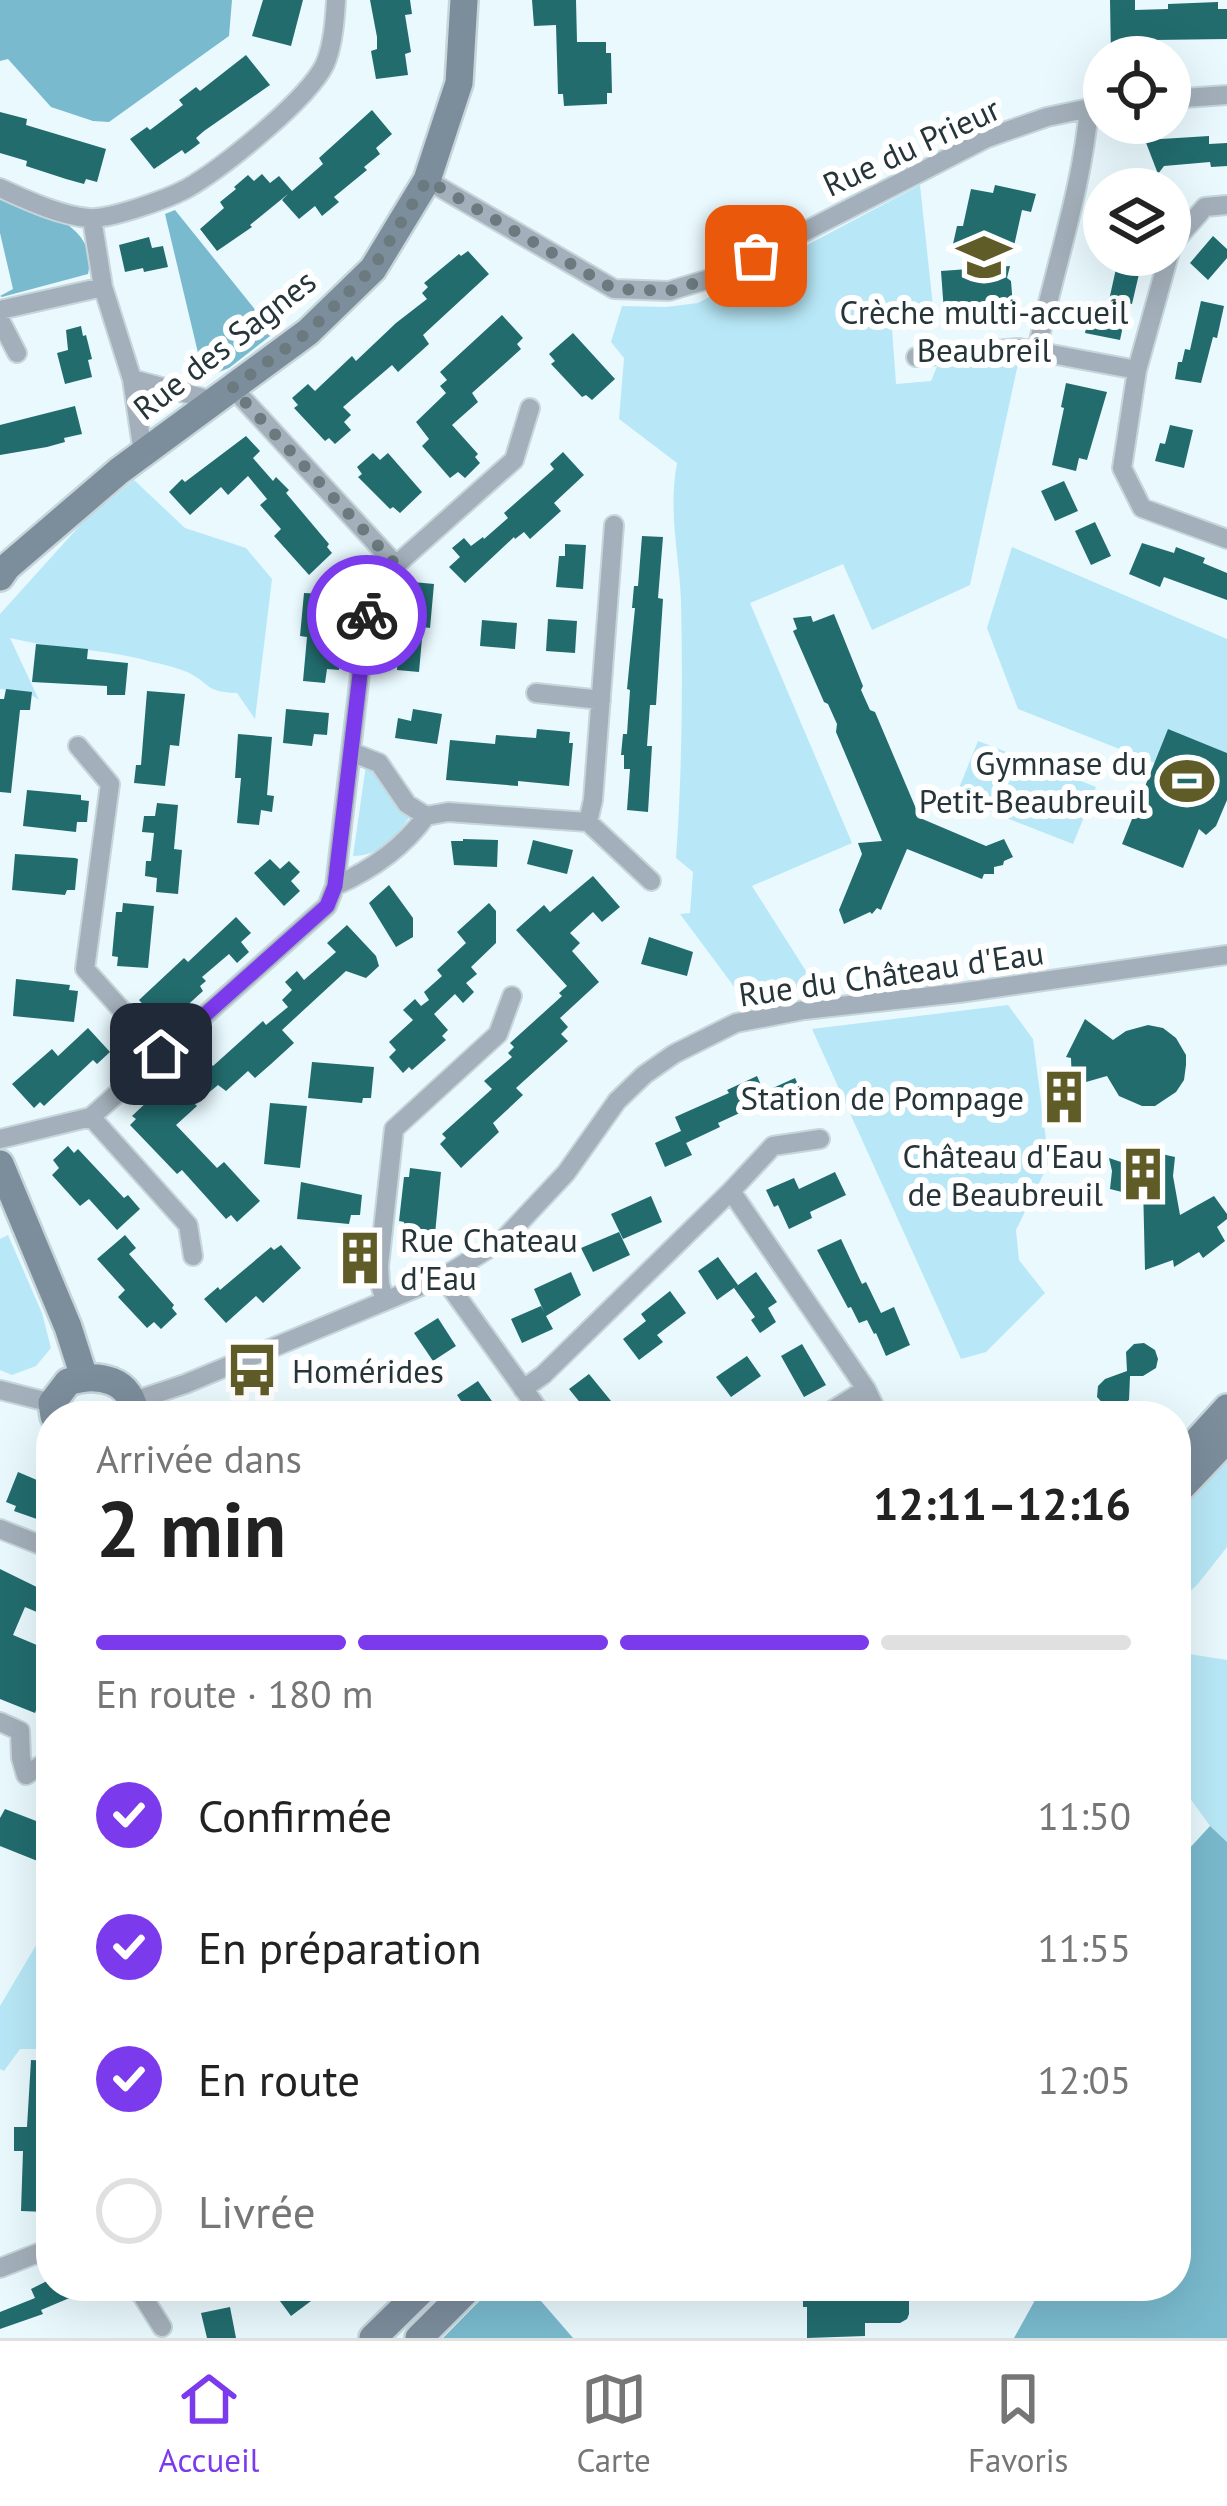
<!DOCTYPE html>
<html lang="fr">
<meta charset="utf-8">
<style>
:root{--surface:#fff;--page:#f6f6f6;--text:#222;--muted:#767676;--line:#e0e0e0;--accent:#7c3aed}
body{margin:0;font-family:"PT Sans",sans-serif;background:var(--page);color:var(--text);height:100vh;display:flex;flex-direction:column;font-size:45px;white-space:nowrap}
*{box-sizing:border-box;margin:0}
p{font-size:39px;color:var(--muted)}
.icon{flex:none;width:66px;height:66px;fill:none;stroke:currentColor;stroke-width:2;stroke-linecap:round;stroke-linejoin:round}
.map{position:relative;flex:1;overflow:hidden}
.details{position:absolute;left:36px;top:1401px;width:1155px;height:900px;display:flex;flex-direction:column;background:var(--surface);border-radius:48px;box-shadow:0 12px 48px #0002}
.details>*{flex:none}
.tools{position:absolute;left:1083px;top:36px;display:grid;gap:24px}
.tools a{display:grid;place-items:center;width:108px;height:108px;border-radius:50%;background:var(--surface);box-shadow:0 12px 48px #0002;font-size:60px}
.pin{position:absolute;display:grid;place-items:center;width:102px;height:102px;color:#fff;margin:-51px;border-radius:24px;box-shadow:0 6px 18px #0006}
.courier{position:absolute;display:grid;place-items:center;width:120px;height:120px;margin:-60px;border:9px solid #7c3aed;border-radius:50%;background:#fff;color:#222;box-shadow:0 3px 15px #0007}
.overview em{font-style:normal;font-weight:700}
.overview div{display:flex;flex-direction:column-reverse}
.overview{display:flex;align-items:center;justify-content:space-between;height:204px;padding:0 60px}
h1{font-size:78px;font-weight:700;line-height:90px}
.bar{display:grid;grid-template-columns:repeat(4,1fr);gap:18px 12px;align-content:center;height:144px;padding:0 60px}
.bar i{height:15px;border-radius:9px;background:var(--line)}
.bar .on{background:var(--accent)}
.bar p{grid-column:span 4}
ol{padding:0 60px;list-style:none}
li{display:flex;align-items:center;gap:36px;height:132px}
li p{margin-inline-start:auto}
li .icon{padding:12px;border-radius:50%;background:var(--accent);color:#fff;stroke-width:4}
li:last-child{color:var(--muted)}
li i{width:66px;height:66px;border:6px solid var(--line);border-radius:50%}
.tabs{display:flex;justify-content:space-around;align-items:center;height:168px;border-top:3px solid var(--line);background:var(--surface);font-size:33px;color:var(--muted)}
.tabs a{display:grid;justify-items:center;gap:6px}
.tabs .on{color:var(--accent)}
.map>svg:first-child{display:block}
</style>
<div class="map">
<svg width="1227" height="2338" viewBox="0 0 1227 2338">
<rect width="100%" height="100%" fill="#e9f9fe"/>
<path fill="#b8e8f7" d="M920 185 934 316 892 328 896 384 931 381 938 364H1018L970 585 872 630 843 564 750 603 852 843 752 886 818 990 744 1000 680 914 690 913 693 872 676 858C682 773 683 686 681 601 679 553 668 511 677 463L619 419 624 358 611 342 622 306 666 307 698 303Z
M134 480 185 528 246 548 272 579 255 719 237 693C204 692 212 684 187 672 173 666 155 663 141 659 98 648 53 649 10 638L39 700 27 692 0 689V614L83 522Z
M1012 547 1227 639V753L1169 730 1155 763 1018 709 987 628Z
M978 741 1096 787 1073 844 955 798Z
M366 765 378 771 391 798 409 818C395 838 379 856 353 856Z
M1008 1005 1033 1039 1049 1163 1016 1230 1019 1260 1045 1293 986 1352 961 1359 812 1029Z
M8 1235 42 1313 51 1348 36 1366 12 1375 0 1370V1239Z
M1227 1455V1547L1197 1585 1176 1604V1509Z
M1176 1652 1227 1660V1842L1210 1826 1176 1779Z
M51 1920V2049H20L4 2071 0 2069V2006Z"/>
<path fill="#7abace" d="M0 0H232L229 36 109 122 93 121 51 107 8 59 0 61Z
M0 197C36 210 99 222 88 274L2 297 0 296 13 289 0 233Z
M175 210 274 333 229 368 204 378 165 214Z
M1210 1826 1227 1842V2338H1014L1034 2302 1030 2286H1176V1863Z
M494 2286H528L573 2338H443Z"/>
<path fill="#226c6e" d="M263 0H303L291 46 252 36Z
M370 0H410L412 14 405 15 411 52 405 54 408 75 376 79 371 51 377 49V37Z
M532 0H576L577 42H606V53H611L612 93H607V104L564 106 563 94H558L556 25 534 26Z
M1110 0H1135V10L1168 9V4L1218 2V9H1227V39L1153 40V56L1111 57Z
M246 55 270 85 204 131 196 138 200 143 192 149 185 154 182 150 154 169 130 139 147 127 150 130 183 105 179 100 196 87 200 91Z
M372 110 392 134 376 148 380 154 364 167 367 170 334 197 339 202 322 216 315 206 299 219 282 200 288 194 250 225 252 227 217 251 200 229 224 208 220 202 236 189 234 187 248 175 254 181 262 174 270 183 279 176 292 191 323 164 319 158Z
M0 112 27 119 26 125 106 149 97 182 86 179 84 184 66 179 26 166 27 161 0 153Z
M1209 136V144L1227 143V166L1211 167 1210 162 1164 166 1158 174 1145 140Z
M995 185 1036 194 1031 212 1022 210 1012 255 953 244 957 226H963L971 189 993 193Z
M1213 236 1227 249V258L1208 280 1190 263Z
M149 237 152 248 163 246 168 267 144 272 143 268 125 272 119 245Z
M468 251 489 274 423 335 429 344 398 372 392 365 343 407 351 415 344 422 351 430 335 444 329 438 325 441 294 408 298 405 292 398 308 384 315 391 352 356 356 361 396 323 427 299 422 293 428 287 424 283 459 254 461 256Z
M1119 255H1135L1134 260 1142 261 1132 304 1128 303 1120 340 1085 333 1090 310 1106 314Z
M1010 266 1007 278 1011 281 1013 307 944 312 941 271Z
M1201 301 1224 306 1217 338 1213 337 1201 383 1175 379 1178 362H1182L1185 349 1190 350Z
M502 315 523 338 517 344 521 349 472 393 478 402 452 425 478 454 475 457 480 463 465 478 458 472 450 478 422 446 429 439 416 422 446 393 440 386 447 380 440 372Z
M81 326 83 336 86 335 92 359 88 360 92 377 65 384 57 353 68 350 66 330Z
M573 333 615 379 592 400 586 395 582 397 551 364 555 361 549 354Z
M1066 383 1107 392 1087 460 1079 458 1076 471 1052 465 1064 408 1061 407Z
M75 406 82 434 64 438 65 442 47 447 0 455V425Z
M1170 425 1193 430 1184 468 1155 461 1160 443 1165 444Z
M246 436 260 451 253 458 273 481 276 477 289 490 286 493 329 544 327 547 332 553 309 575 274 536 281 529 260 505 267 499 248 476 228 495 221 487 190 515 169 492 182 479 185 482Z
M563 452 584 475 554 503 561 511 530 539 524 532 515 539 514 537 465 583 449 567 460 557 452 548 464 538 471 546 483 537 484 539 508 518 504 513 554 469 550 464Z
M373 453 380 460 388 453 422 492 400 513 393 507 390 509 358 477 362 474 357 467Z
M1064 481 1078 511 1055 521 1041 491Z
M1095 522 1111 556 1091 565 1075 531Z
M642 536 663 537 658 598 663 599 656 705H650L647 746H652L648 812 627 810 630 769H624V755H621L623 734H627L630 690 627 689 635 608H632L634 586H638Z
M1142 543 1174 553 1176 547 1205 558 1203 563 1227 573V600L1164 577 1160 587 1129 574Z
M565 544 586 545 583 589 556 587 559 556H565Z
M413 582 434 584 430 628 423 627 419 672 397 670 398 655 386 654 388 639H399L402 611 398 610 399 595 411 596Z
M304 593 326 594 325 608 336 610 333 654 340 655 339 670 327 669 325 683 303 681 307 637 300 636Z
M834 614 863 686 861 690 870 710 875 712 920 818 986 846 1004 839 1013 857 1004 861 1003 865 994 867V874H984L982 879 907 849 881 910 877 908 872 914 870 912 844 924 839 910 862 854 858 843 882 841 836 732 837 724 828 704 824 702 793 631 797 629 793 618 811 616 813 622Z
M548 619 577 621 575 653 546 651Z
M482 620 517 623 515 649 480 646Z
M36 644 88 649 87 659 128 663 125 695H107V686L32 682Z
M6 689 32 692 30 710H20L11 793 0 792V699H4Z
M147 691 185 694 179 746 170 745 165 786 134 783 136 765H141Z
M286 709 329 713 327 735 314 734 312 746 283 743Z
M413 709 442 714 437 744 395 738 398 718 411 721Z
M537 729 570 732 569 743H573L569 786 518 781V786L446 780 450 740 495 744 496 735 536 738Z
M1168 729 1227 753V800L1216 826 1206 835 1199 829 1183 868 1122 844Z
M238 734 272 737 267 795 274 796 272 812 261 810 259 825 237 823 241 778H235Z
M27 790 81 795V800L89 801 87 822H77L76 832 23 826Z
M157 803 178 805 174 849 182 850 178 894 156 892 157 878 145 876 146 861H151L154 833 142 832 144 816H155Z
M463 839 498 840 497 867 454 865 451 841H463Z
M533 840 573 850 567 874 527 864Z
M15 854 75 858 78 859 75 890H67L65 895 12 890Z
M270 859 280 869 289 861 300 872 291 881 300 891 284 906 254 873Z
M593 876 620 907 602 922 593 912 570 933 580 943 572 951 599 982 560 1018 568 1027 561 1034 568 1041 516 1088 523 1095 493 1123 499 1132 461 1168 440 1144 446 1138 442 1134 492 1089 484 1081 512 1057 508 1053 514 1047 510 1043 562 996 559 993 567 986 516 930 544 905 550 912Z
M389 885 413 918V937L396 947 369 903Z
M123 903 154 906 148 968 117 966 118 957 112 956 116 912H122Z
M489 903 496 911V943L471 967 477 974 466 983 474 992 463 1003 455 994 434 1014 448 1030 442 1036 446 1040 412 1070 409 1067 403 1073 389 1057 396 1050 389 1042 413 1020 403 1010 415 999 421 1006 429 1000 424 992 442 976 437 970 466 943 457 932Z
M236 917 251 933 241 942 249 952 237 963 229 954 202 977 206 981 200 986 203 991 170 1021 167 1018 160 1023 139 1000 184 958 188 962Z
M347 925 376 956 379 966 366 978 346 971 282 1030 294 1043 271 1064 255 1078 248 1071 226 1091 218 1085 195 1104 197 1106 176 1125 217 1168 224 1162 260 1201 237 1222 231 1215 226 1219 182 1170 177 1174 130 1125 136 1119 132 1116 166 1084 170 1089 176 1083 182 1090 209 1062 213 1066 263 1021 266 1025 288 1007 282 1000 292 990 285 982 297 971 304 980 336 952 327 943Z
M649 937 693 952 687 976 641 964Z
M16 979 70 985 69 990 78 991 74 1022 13 1016Z
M1085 1019 1113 1040 1126 1031 1148 1025 1163 1028 1176 1038 1186 1055V1065L1184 1080 1176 1092 1155 1106H1142L1119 1096 1107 1076 1072 1086 1071 1058 1066 1057Z
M88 1028 110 1052 97 1064 93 1060 44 1106 40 1102 34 1108 12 1084 52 1049 58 1056Z
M312 1062 374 1067 371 1098H363L362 1103 308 1098Z
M757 1076 764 1092 795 1078 806 1102 775 1116 768 1100 718 1123 720 1127 686 1143 692 1155 665 1167 655 1143 681 1131 675 1117 729 1093 727 1090Z
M270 1103 307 1106 300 1168 264 1164Z
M68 1146 74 1153 78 1149 124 1198 128 1195 140 1209 117 1230 89 1199 80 1206 52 1175 59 1168 53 1160Z
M1143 1152 1125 1198H1121L1122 1192 1110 1189 1112 1171 1109 1158 1124 1163 1125 1154Z
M1157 1153 1175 1157 1173 1176 1180 1215 1214 1196 1227 1214V1219L1217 1227 1225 1241 1203 1258 1199 1252 1174 1267 1173 1260 1145 1270 1143 1184Z
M410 1168 441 1172 435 1234 404 1230V1222L399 1221 404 1177H409Z
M835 1172 846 1195 810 1212 812 1218 789 1229 778 1205 774 1207 766 1190 794 1178 799 1189Z
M301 1182 362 1195 360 1215H351L349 1224 297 1219Z
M651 1196 662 1222 623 1239 611 1214Z
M619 1232 630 1255 593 1272 581 1248Z
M125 1235 136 1248 129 1254 174 1305 172 1308 177 1314 161 1329 154 1322 147 1328 118 1297 125 1290 97 1259Z
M841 1239 862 1284 866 1282 881 1313 894 1307 910 1345 886 1356 876 1333 874 1334 867 1320 859 1323 851 1307 848 1308 817 1250Z
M281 1245 301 1268 263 1303 256 1296 226 1323 204 1299 218 1287 220 1290 271 1247 274 1250Z
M718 1257 738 1285 717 1300 698 1271Z
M571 1272 581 1295 546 1316 553 1329 522 1343 511 1319 541 1306 544 1312 534 1289Z
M756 1272 777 1302 768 1308 776 1322 760 1333 751 1320 755 1317 734 1288Z
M670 1291 686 1313 657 1335 663 1342 639 1360 623 1339 646 1321 641 1314Z
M438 1318 456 1346 433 1361 414 1333Z
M1144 1343 1155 1350 1158 1359 1156 1368 1143 1376H1130L1129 1400 1115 1410 1107 1408 1097 1397 1098 1386 1105 1379 1127 1371 1126 1352 1134 1344Z
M802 1344 826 1385 804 1397 781 1356Z
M747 1356 761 1376 731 1397 716 1377Z
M589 1374 611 1401 591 1416 569 1389Z
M478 1381 496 1407 494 1409 499 1416H471L457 1395Z
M18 1472 51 1486V1524L14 1511 16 1506 6 1502Z
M0 1569 51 1594V1618L25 1607 13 1635 51 1651V1697L47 1706 39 1703 35 1713 0 1699Z
M5 1809 44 1824 42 1828 51 1832 40 1862 0 1846V1818Z
M31 2060 51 2061 47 2212 21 2211 23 2151H14V2127H27Z
M51 2279V2286H98L41 2310 43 2314 0 2329V2312L35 2298 31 2289Z
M291 2286H331L291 2316 277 2297Z
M803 2286H909V2314L907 2319 900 2323H865V2336L807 2338V2307H803Z
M230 2307 236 2338H207L201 2313Z"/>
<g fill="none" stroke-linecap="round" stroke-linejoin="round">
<defs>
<path id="street" d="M1170 99 1227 95
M427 180 614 289 669 291 716 277 987 138 1047 117 1104 105
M0 188C27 200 58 215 88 218 109 220 167 199 186 189 221 169 308 100 325 64 333 46 335 20 336 0
M92 219 103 287 132 379 143 453
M1170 251 1172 244 1205 207 1227 205
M1169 255 1137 370 1122 468 1142 508 1227 539
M0 310 103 287
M0 320 17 353
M1037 350C1054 269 1082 190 1089 108
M916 357 1019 348 1137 370
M132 379 214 401
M396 565 514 460 530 408
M536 693 601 700
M78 746 110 784 85 969 161 1054
M351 752 379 763 407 804 426 816
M588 822 651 881
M335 886C371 870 403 848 426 816L448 812 588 822 593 800 614 525
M91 1117 188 1225 193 1256
M0 1139 91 1117 327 906 335 886 369 598 396 565 232 387
M731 1191 866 1389 879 1416
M443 1277 543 1416
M385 1301 380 1284 379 1266 394 1129 498 1034 512 996
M523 1389 543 1375 731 1191 773 1146 820 1139
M0 1390 52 1403
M134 1401 185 1384 443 1277 504 1239 566 1173 617 1101 644 1075 674 1054 736 1023 804 1010 959 993 1227 955
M823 1416 866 1389
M0 1529 51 1549
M0 1722 20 1731 21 1758 26 1775 49 1760 51 1754
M0 2268 51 2248
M131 2286 142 2295 162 2327"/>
<path id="secondary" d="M0 577 7 567 119 471 308 332 373 269 427 180 459 83 464 0
M0 1164 68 1327 84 1377
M54 1416 52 1403 68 1382C98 1372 133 1379 135 1416
M1176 1464 1227 1408
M1176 1493 1227 1439
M373 2338 426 2286
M419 2338 471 2286"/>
</defs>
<use href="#street" stroke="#c6d6db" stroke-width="22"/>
<use href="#secondary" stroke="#c6d6db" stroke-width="32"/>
<use href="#street" stroke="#a3afba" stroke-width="18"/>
<use href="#secondary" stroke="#7c8d9c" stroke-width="27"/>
</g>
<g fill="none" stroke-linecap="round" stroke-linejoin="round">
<path stroke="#6a7a7f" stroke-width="12" stroke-dasharray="0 21.6" d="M367 615 369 598 396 565 232 388 308 332 373 268 427 180 614 289 669 291 716 277 756 256"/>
<path stroke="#7c3aed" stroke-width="15" d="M161 1054 327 906 335 886 367 615"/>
</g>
<defs>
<symbol id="school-bare" viewBox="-9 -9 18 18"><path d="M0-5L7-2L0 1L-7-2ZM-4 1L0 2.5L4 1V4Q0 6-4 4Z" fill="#605c28" stroke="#fff" stroke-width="2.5" paint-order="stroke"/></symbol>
<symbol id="stadium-bare" viewBox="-9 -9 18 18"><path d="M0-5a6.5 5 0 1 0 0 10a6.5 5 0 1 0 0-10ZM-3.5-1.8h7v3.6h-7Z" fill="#605c28" stroke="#fff" stroke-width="2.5" paint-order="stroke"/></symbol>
<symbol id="building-bare" viewBox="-9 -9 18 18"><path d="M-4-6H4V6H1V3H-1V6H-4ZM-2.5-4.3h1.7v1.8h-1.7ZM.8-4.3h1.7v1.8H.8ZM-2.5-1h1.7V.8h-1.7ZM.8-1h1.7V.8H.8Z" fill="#605c28" stroke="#fff" stroke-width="2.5" paint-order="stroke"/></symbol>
<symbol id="bus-bare" viewBox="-9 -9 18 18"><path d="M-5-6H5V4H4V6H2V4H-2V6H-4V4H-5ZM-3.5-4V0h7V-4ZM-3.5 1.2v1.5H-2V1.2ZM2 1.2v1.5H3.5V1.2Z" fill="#605c28" stroke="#fff" stroke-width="2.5" paint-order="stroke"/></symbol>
</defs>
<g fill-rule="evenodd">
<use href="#school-bare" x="946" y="219" width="76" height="76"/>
<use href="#stadium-bare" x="1149" y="743" width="76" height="76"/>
<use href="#building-bare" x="1026" y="1059" width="76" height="76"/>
<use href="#building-bare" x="1105" y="1136" width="76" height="76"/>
<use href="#building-bare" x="322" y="1220" width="76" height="76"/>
<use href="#bus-bare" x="214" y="1332" width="76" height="76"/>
</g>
<g text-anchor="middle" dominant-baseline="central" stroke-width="12" stroke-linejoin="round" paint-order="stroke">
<g font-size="33" fill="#26353a" stroke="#fff">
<text transform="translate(911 146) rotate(-25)">Rue du Prieur</text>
<text transform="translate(224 344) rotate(-38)">Rue des Sagnes</text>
<text transform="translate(891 973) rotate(-8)">Rue du Château d'Eau</text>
</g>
<g font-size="33" fill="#26353a" stroke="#fff" text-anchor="end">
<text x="984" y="311" text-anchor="middle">Crèche multi-accueil<tspan x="984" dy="38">Beaubreil</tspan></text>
<text x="1147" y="762">Gymnase du<tspan x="1147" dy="38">Petit-Beaubreuil</tspan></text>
<text x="1024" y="1097">Station de Pompage</text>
<text x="1103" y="1155">Château d'Eau<tspan x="1103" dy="38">de Beaubreuil</tspan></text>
<text x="400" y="1239" text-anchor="start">Rue Chateau<tspan x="400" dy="38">d'Eau</tspan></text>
<text x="292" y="1370" text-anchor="start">Homérides</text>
</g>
</g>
</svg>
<div class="tools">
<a><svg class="icon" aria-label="locate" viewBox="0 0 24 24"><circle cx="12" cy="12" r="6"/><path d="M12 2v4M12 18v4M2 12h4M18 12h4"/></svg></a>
<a><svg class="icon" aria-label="layers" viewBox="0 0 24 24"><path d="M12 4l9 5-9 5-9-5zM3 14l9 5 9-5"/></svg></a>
</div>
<div class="pin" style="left:756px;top:256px;background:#ea580c"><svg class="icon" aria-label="bag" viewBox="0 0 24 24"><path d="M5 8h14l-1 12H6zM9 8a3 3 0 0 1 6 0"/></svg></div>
<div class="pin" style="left:161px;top:1054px;background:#1f2937"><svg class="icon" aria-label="home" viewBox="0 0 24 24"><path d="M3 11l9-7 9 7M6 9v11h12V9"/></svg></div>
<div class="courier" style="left:367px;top:615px"><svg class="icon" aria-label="bike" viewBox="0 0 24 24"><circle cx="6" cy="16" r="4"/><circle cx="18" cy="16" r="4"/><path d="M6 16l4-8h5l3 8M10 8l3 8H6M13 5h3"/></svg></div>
<section class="details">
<div class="overview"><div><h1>2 min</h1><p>Arrivée dans</p></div><em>12:11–12:16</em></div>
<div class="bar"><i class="on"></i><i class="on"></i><i class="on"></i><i></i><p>En route · 180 m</p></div>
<ol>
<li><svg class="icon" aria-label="check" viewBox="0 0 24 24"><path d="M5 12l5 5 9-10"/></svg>Confirmée<p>11:50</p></li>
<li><svg class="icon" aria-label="check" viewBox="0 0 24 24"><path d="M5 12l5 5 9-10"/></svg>En préparation<p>11:55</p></li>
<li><svg class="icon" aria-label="check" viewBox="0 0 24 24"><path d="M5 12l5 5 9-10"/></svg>En route<p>12:05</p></li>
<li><i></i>Livrée</li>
</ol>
</section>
</div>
<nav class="tabs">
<a class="on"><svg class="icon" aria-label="home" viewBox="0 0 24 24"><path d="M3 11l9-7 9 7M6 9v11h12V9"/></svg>Accueil</a>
<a><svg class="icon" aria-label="map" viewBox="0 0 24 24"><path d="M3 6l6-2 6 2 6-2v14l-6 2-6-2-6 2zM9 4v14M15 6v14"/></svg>Carte</a>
<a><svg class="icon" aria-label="saved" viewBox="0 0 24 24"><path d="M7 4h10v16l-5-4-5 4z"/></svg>Favoris</a>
</nav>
